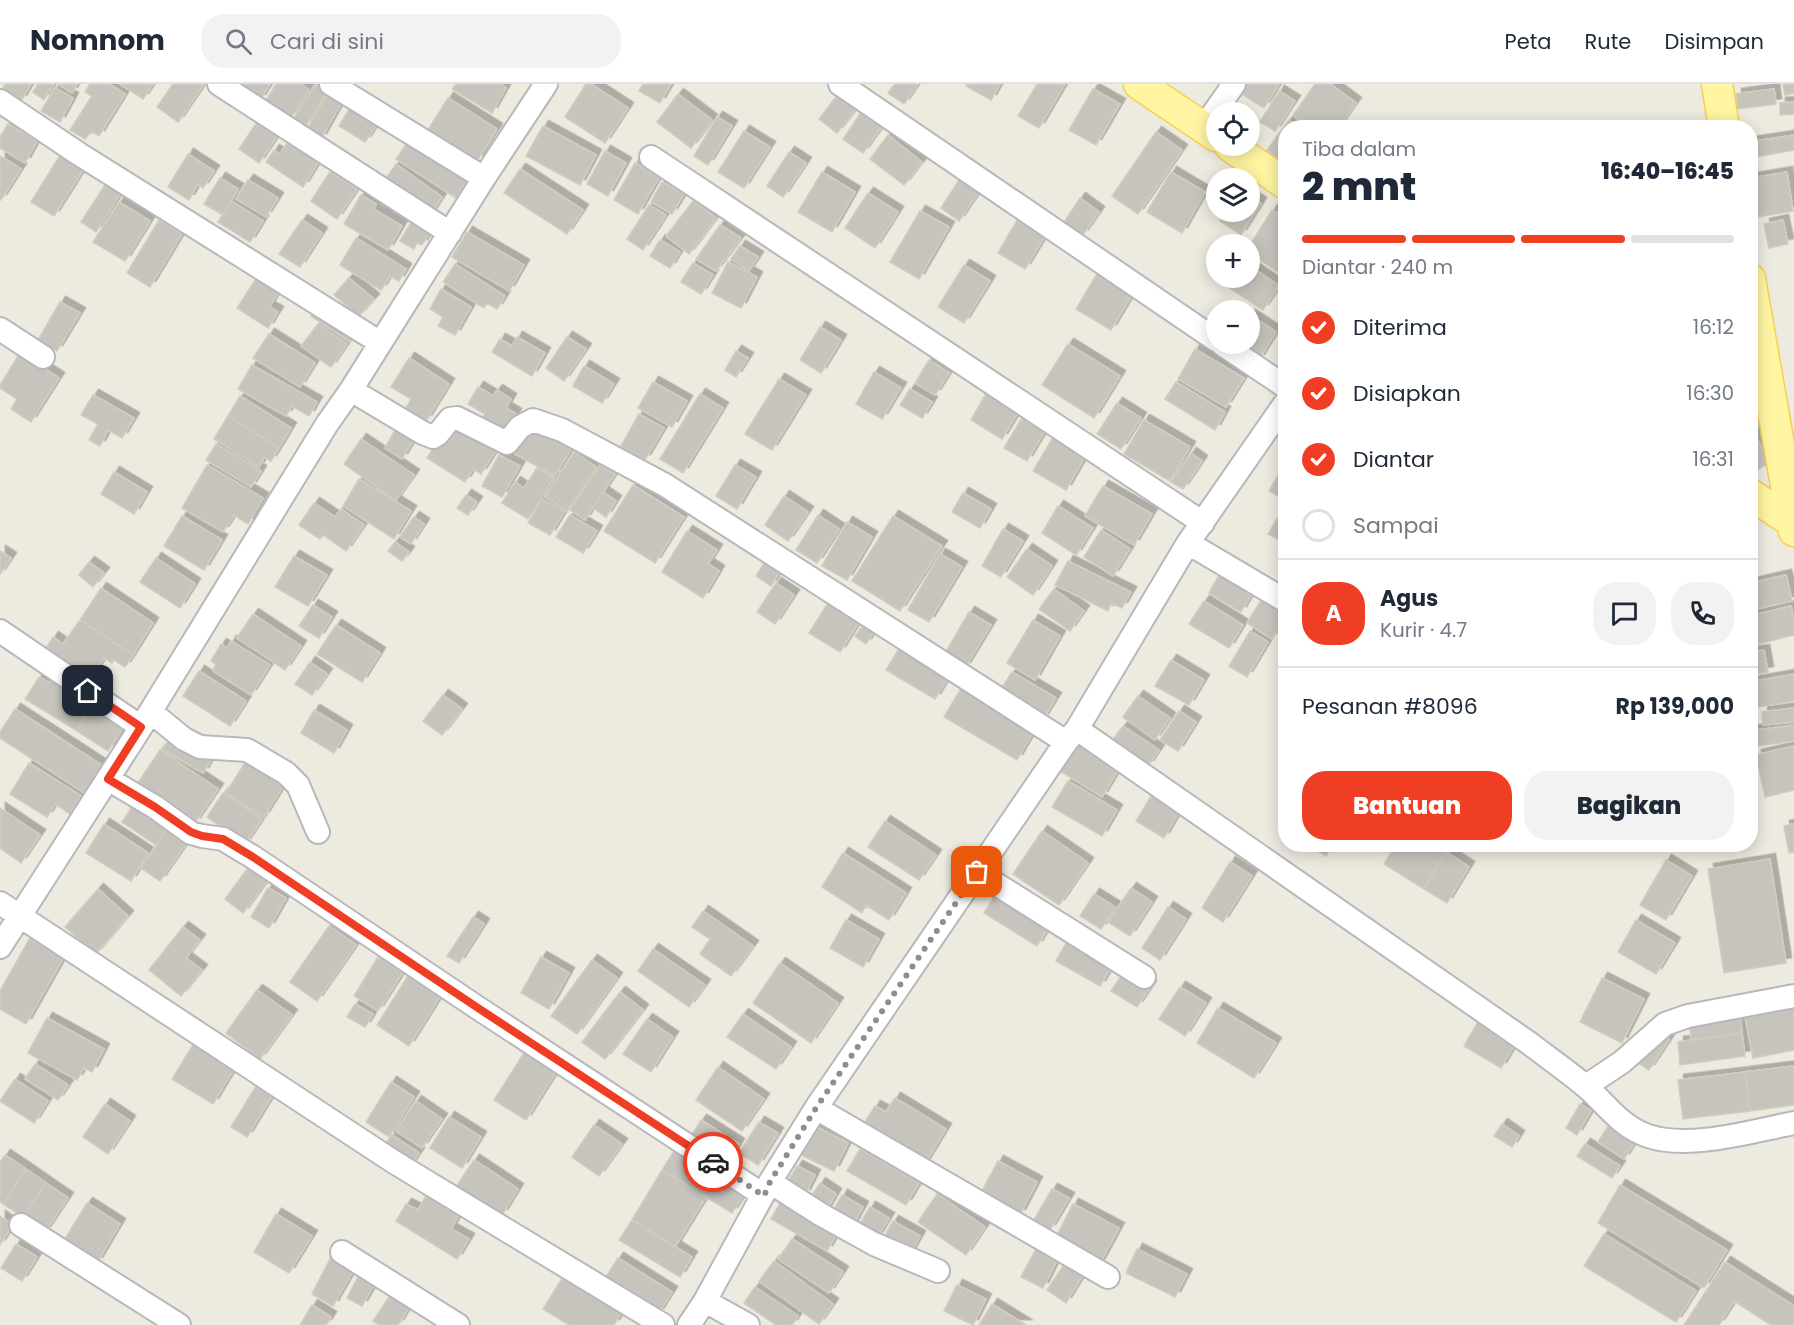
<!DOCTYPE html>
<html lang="id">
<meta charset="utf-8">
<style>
:root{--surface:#fff;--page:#f2f2f3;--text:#1f2937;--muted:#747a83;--line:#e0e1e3;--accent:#ef3e23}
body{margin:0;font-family:Poppins,sans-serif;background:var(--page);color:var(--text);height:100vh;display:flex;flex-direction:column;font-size:22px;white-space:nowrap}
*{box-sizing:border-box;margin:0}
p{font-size:20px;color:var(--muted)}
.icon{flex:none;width:33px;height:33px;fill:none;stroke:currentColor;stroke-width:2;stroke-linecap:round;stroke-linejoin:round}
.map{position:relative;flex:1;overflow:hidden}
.drawer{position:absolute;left:1278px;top:36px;width:480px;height:732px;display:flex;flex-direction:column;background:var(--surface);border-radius:24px;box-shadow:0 3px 15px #0003}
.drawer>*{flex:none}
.fabs{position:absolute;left:1206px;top:18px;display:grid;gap:12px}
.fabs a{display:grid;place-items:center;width:54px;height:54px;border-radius:50%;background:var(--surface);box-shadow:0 3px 15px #0003;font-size:30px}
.pin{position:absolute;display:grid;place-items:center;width:51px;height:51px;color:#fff;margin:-26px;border-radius:12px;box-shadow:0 3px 9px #0006}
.courier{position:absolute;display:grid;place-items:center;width:60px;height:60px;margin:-30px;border:4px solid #ef3e23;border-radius:50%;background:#fff;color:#222;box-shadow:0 2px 8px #0007}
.overview em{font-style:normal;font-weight:800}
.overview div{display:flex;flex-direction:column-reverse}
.overview{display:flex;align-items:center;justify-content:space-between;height:102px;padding:0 24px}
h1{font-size:39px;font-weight:800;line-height:45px}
.bar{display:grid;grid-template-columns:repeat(4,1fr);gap:9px 6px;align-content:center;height:72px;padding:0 24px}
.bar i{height:8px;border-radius:4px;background:var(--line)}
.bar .selected{background:var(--accent)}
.bar p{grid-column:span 4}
.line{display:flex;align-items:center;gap:15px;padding:0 24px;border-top:2px solid var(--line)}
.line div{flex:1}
.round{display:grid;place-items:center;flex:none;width:63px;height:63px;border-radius:24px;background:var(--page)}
ol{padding:0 24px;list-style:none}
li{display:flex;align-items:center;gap:18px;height:66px}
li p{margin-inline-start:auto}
li .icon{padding:6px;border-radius:50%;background:var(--accent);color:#fff;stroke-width:4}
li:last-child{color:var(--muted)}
li i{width:33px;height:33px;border:3px solid var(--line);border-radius:50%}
.action{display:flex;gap:12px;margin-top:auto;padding:12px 24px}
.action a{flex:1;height:69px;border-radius:24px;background:var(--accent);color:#fff;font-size:24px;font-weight:800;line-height:69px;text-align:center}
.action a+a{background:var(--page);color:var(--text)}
header{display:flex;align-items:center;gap:36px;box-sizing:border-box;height:84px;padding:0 30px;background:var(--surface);border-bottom:2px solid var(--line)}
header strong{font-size:28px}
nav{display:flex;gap:33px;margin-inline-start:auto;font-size:21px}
.search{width:420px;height:54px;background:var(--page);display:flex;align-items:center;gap:15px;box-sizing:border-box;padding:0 21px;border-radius:24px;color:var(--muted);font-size:22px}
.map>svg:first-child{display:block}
</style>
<header>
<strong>Nomnom</strong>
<div class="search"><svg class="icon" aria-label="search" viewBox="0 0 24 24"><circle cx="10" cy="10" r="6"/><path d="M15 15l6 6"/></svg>Cari di sini</div>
<nav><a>Peta</a><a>Rute</a><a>Disimpan</a></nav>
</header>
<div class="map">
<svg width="1794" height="1241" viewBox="0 0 1794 1241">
<defs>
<filter id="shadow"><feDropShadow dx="5.5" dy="-5.5" stdDeviation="0" flood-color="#0004"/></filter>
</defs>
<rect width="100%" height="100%" fill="#edeae0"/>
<path fill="#c7c4bd" stroke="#d1ccbe" stroke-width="1.5" filter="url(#shadow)" d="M5 0H31L21 17 2 5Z
M38 0H54L44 16 33 8Z
M58 0H77L72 9Z
M90 0H109L125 10 99 52 91 47 85 55 70 46 92 12 85 8Z
M120 0H153L143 15Z
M173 0H204L178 38 157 23Z
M234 0H270L260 16Z
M276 0H300L309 6 291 34 265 18Z
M456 0H500L506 4 492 29 452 5Z
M586 0H591L628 24 605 59 565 33Z
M643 0H671L660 19 639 7Z
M895 0H918L904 20 888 9Z
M967 0H1000L991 16 966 2Z
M1037 0H1065L1039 44 1018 32Z
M1245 0H1279L1264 24 1240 9Z
M1315 0H1330L1356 19 1338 44H1310L1293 31Z
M1783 0H1794V9L1785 11Z
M315 1 327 8 306 42 294 34Z
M55 4 73 14 60 38 41 27Z
M1093 5 1120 20 1096 61 1069 46Z
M1774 5 1776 20 1738 25 1736 10Z
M1279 7 1295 17 1275 47 1260 38Z
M329 8 343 16 321 55 306 47Z
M678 10 712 36 691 64 657 38Z
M838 10 857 23 837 49 819 35Z
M448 14 497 45 477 77 428 46Z
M354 17 381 34 365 58 339 42Z
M1794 18V30L1780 31V19Z
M862 27 883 41 863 69 843 55Z
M717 33 732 42 708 81 694 72Z
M259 35 279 49 259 79 239 65Z
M1289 36 1299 44H1286V80L1267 66Z
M8 40 37 57 25 79 0 64V53Z
M543 42 596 71 580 101 526 72Z
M744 47 770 63 744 104 718 88Z
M1156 48 1182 66 1138 130 1112 112Z
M888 51 922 78 904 101 870 75Z
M1794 51V66L1750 74V58Z
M410 55 469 94 456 114 396 75Z
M289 56 320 76 303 103 266 78 274 66 280 70Z
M605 67 626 79 608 112 587 100Z
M62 68 85 83 54 132 31 118Z
M789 68 806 79 783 113 767 102Z
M188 70 214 87 203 104 198 100 189 116 168 103Z
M0 72 21 85 1 116H0Z
M635 79 659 93 638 130 614 116Z
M396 80 442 113 431 130 384 97Z
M520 85 583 126 567 150 504 109Z
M330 88 357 105 337 135 311 117Z
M822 88 855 108 832 148 798 128Z
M1171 88 1205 108 1182 149 1147 128Z
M1787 88 1793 127 1758 133 1751 94Z
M961 93 980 106 959 137 941 124Z
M220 94 238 105 223 131 204 120Z
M248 96 278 114 266 133 236 115Z
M662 98 684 110 672 130 651 118Z
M105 101 120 110 96 148 81 138Z
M868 109 898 128 875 164 845 144Z
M361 111 376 120 373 125 402 142 388 166 344 140Z
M1250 112 1261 119 1241 151 1220 137 1226 128H1250Z
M1080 114 1099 128 1083 151 1064 138Z
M231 117 263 137 250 158 218 138Z
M693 117 716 134 689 170 666 152Z
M119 118 150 137 125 177 93 158Z
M649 121 666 131 643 166 627 155Z
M1272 126 1286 135V179L1279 189 1250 169V161Z
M920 127 949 143 919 195 890 178Z
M1020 131 1048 147 1025 185 998 169Z
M415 132 433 143 422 161 417 159 414 165 400 157Z
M159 136 182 150 150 203 127 189Z
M302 136 322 149 300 183 279 170Z
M1783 136 1788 160 1769 164 1764 140Z
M720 141 741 154 716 187 696 175Z
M467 148 524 181 509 207 452 173Z
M356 154 406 185 399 197 390 192 381 206 340 181Z
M660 156 680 168 670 184 650 172Z
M740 162 758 173 749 187 731 175Z
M728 178 757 193 741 224 712 209Z
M693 179 713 191 701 210 681 198Z
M455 180 505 212 497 225 487 219 484 224 443 198Z
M964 181 990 197 964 239 938 223Z
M1250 182 1279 202 1263 226 1228 203 1234 194H1250Z
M1098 188 1133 209 1111 246 1076 225Z
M349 194 374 215 359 232 334 211Z
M256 195 278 209 269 223 278 228 268 244 237 224Z
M441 205 471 223 455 251 438 242 443 233 430 225Z
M60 218 80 229 57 267 38 256Z
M318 222 357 248 350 258 311 232Z
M1250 231 1276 248 1259 276 1233 260H1250Z
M318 240 347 260 331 283 301 262Z
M820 243 841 256 821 289 800 276Z
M269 250 315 279 300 303 253 274Z
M517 253 545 269 532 292 492 268 500 255 512 262Z
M567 253 586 265 564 297 546 284Z
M1068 260 1120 292 1094 334 1042 301Z
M1195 265 1244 294 1226 323 1178 295Z
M736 267 748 274 736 293 725 286Z
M20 269 59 294 31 338 11 325 17 315 0 304V301Z
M409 274 449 300 426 337 406 324 411 315 391 303Z
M929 276 949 289 935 311 915 299Z
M252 281 317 318 309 332 292 322 286 332 238 305Z
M584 282 614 300 602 319 573 302Z
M874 288 901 304 882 335 856 320Z
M779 295 806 311 772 366 745 350Z
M653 298 687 317 672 343 638 324Z
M1176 298 1225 328 1215 346 1165 315Z
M478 303 493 312 497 306 511 315 506 324 516 330 504 350 481 336 485 330 468 320Z
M910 305 932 318 922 334 900 321Z
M988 306 1020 325 1002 355 971 336Z
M700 310 723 324 683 389 660 375Z
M93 311 134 334 122 354 108 346 100 362 89 356 98 340 81 331Z
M240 312 291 344 279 364 228 332Z
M1117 319 1141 334 1121 365 1097 350Z
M1026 327 1049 340 1027 377 1004 364Z
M639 330 664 344 645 376 621 362Z
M228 332 279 364 271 377 264 373 259 383 214 355Z
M1144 336 1190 363 1170 397 1124 370Z
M450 337 496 366 481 390 473 385 465 398 427 374Z
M534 338 574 360 555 392 515 370Z
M399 339 417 350 402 375 385 364Z
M1750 344 1771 378 1750 390Z
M1058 345 1090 364 1066 406 1033 387Z
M361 355 414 391 396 416 344 380Z
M216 360 261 387 251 403 206 376Z
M574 368 596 383 567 427 545 413Z
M1191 369 1202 377 1183 405 1171 398Z
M499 371 520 382 502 413 482 402Z
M207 381 263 414 248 440 234 431 223 448 182 424Z
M600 381 615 390 585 436 570 426Z
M735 381 756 393 737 425 716 412Z
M537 384 554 394 528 435 502 419 515 398 524 404Z
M1281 386 1286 388V417L1269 407Z
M114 388 147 408 134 430 101 410Z
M359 395 411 427 394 455 343 422Z
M633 401 684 433 655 479 604 447Z
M1103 402 1152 430 1134 461 1085 432Z
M603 408 616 417 606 433 593 424Z
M963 409 991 425 980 444 952 428Z
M466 411 477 418 468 431 457 424Z
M784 412 808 428 788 457 765 441Z
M542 415 564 428 550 451 528 439Z
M314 419 335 433 341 425 364 441 346 467 323 451 320 455 299 441Z
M1058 422 1093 444 1076 471 1042 449Z
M1281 428 1286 431V460L1268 450Z
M570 431 597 447 583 469 556 453Z
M818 431 839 445 817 479 796 466Z
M182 432 222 456 204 486 164 462Z
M893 432 942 462 900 527 852 497Z
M414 433 424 440 411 460 400 453Z
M847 438 872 453 847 496 822 482Z
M1003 445 1023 457 1001 493 982 482Z
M1101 446 1130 465 1113 492 1084 473Z
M687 447 717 466 708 480 719 487 703 514 662 488Z
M395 458 409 468 402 477 388 467Z
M1027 465 1052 482 1033 511 1007 493Z
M0 467 11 474 0 490Z
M940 470 962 483 929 538 908 526Z
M294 472 327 491 308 522 275 503Z
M768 473 783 482 771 502 756 492Z
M156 474 195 500 180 524 140 498Z
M1068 477 1131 508 1122 524 1111 519 1108 527 1055 501Z
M89 478 104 489 93 503 79 491Z
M1223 484 1256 503 1241 528 1209 509Z
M1786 491 1792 517 1750 526V499Z
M776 499 794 511 775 540 757 528Z
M101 504 153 539 133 571 80 536Z
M1054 505 1084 527 1070 547 1039 525Z
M1265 510 1286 523V533L1272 555 1247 539Z
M1204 517 1243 541 1229 564 1189 540Z
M828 519 859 538 840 568 809 549Z
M313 521 332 533 319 554 299 542Z
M1791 522 1794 536V551L1750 562V532Z
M969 528 991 541 965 584 944 571Z
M253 530 301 562 285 586 237 554Z
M80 536 133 571 125 583 114 576 112 579 104 574 88 599 43 569 53 553 63 560Z
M867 536 877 543 866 560 855 552Z
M1033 536 1060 552 1035 596 1007 579Z
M336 541 380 569 362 598 317 570Z
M1250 547 1268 558 1247 593 1229 582Z
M231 557 270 581 251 611 213 587 216 580 211 577 221 560 227 564Z
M900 563 949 592 935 615 886 586Z
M1764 566 1768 588 1750 591V568Z
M1171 576 1204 596 1189 621 1155 602Z
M310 578 327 590 312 611 295 600Z
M199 587 246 617 230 642 183 612Z
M55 588 70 598 64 609 90 625 77 647 25 615 39 593 49 599Z
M1012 588 1056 614 1043 635 999 608Z
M1794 590V617L1751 624 1750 598Z
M963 601 1036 643 1017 676 944 633Z
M443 611 462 625 442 651 423 637Z
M1138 612 1170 634 1155 656 1123 633Z
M93 621 125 640 108 667 77 647Z
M1794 624V638L1763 641 1762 628Z
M15 625 103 682 86 710 0 654V648Z
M314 626 347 646 334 669 301 649Z
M1179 627 1196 638 1178 667 1160 656Z
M1794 641V657L1750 663V647Z
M1123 642 1159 666 1148 682 1111 658Z
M171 652 211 676 203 689 163 666Z
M1073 655 1119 685 1102 713 1055 684Z
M1794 662V706L1765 713 1756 671Z
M160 666 218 705 195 739 137 700Z
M249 672 287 696 264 733 226 709Z
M29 679 81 712 70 730 55 720 47 733 10 710Z
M1068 697 1117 726 1102 752 1052 723Z
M223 709 262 735 245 760 207 733Z
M1151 712 1179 728 1164 754 1136 737Z
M136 717 170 740 156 761 122 738Z
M0 724 40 751 21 779 0 764Z
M885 737 936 771 919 796 868 763Z
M104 740 148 769 131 797 86 769Z
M170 740 190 754 160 797 141 784Z
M1794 740V768L1789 769 1784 742Z
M1042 747 1088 779 1059 821 1013 790Z
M1305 760H1333L1326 772Z
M1396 760H1451L1424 805 1384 780Z
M1446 768 1469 783 1447 819 1424 805Z
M843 769 906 809 889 836 866 821 862 829 822 803Z
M1770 775 1786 879 1724 889 1708 785Z
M1666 776 1692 792 1666 836 1640 821Z
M1230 778 1252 792 1223 838 1202 824Z
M250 781 269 794 243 829 225 815Z
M268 804 286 814 269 844 251 833Z
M1131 804 1152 818 1130 852 1108 838Z
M98 805 128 832 96 870 65 843Z
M998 806 1051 839 1037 862 984 829Z
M1094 810 1115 823 1101 845 1080 832Z
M1168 823 1186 835 1160 876 1142 864Z
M703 827 753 862 731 892 700 870 710 855 692 843Z
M473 833 484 840 459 879 447 872Z
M846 836 879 855 863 883 830 864Z
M1636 836 1675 859 1656 890 1618 868Z
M329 842 356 861 317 917 290 898Z
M183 843 200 856 186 874 202 886 181 912 149 886Z
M31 852 65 871 26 940 0 925V907Z
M1069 854 1113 880 1100 902 1056 877Z
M653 865 705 901 689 923 638 887Z
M378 873 403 888 378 927 354 912Z
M541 873 569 889 549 925 521 909Z
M592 876 617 894 577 950 551 932Z
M780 879 838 919 811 959 753 919Z
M1125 886 1151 902 1137 923 1111 907Z
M411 887 443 908 409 962 377 941Z
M1602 894 1644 915 1622 959 1580 938Z
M1180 903 1206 919 1185 952 1159 935Z
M257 906 292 931 260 975 226 949Z
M620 908 643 926 605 975 582 958Z
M1794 917V966L1753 974 1744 927Z
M355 920 373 930 365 943 347 933Z
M1218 924 1276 959 1254 994 1197 959Z
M1740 928 1742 949 1691 956 1689 935Z
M743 930 791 963 776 985 727 953Z
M47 934 104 965 92 988 84 984 77 996 28 969Z
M647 935 673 953 651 988 623 970Z
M1479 936 1516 958 1501 984 1464 962Z
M1742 949 1745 972 1680 981 1678 958Z
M1660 950 1669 956 1649 986 1640 980Z
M196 956 237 980 213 1020 172 995Z
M524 969 556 988 526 1036 494 1016Z
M35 980 68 1001 58 1016 25 995Z
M1794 982V1021L1750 1027 1745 988Z
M718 983 764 1015 742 1047 696 1016Z
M1745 988 1750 1027 1683 1035 1678 996Z
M15 995 48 1017 34 1039 0 1017Z
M391 998 414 1013 389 1053 366 1038Z
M256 1002 272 1012 247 1053 231 1043Z
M895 1014 946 1045 923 1083 872 1051 876 1045 865 1038 875 1022 886 1028Z
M416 1017 442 1035 422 1064 396 1047Z
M105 1020 130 1037 108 1070 83 1053Z
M1580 1020 1591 1027 1577 1051 1566 1044Z
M449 1033 481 1053 462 1084 430 1064Z
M701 1036 739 1060 729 1076 691 1052Z
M759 1038 778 1049 758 1081 739 1069Z
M809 1039 848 1059 834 1087 795 1068Z
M1502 1040 1519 1052 1512 1063 1494 1052Z
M594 1041 622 1060 599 1092 572 1073Z
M1608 1042 1634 1059 1624 1075 1598 1058Z
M392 1051 419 1069 411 1081 384 1062Z
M1585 1060 1620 1082 1612 1094 1577 1072Z
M678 1061 748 1104 732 1129 662 1086Z
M860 1065 919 1099 906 1121 847 1087Z
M5 1071 26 1085 3 1120 0 1118V1078Z
M474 1076 518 1105 502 1131 457 1101Z
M998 1077 1037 1098 1020 1131 981 1109Z
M797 1082 815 1091 805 1111 786 1101Z
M26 1085 46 1099 23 1133 3 1120Z
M662 1086 706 1113 675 1163 632 1136Z
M46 1099 68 1114 45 1148 23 1133Z
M820 1099 836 1110 826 1127 809 1116Z
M1620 1101 1727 1166 1704 1204 1598 1139Z
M1052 1105 1069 1114 1050 1146 1034 1136Z
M937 1110 985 1143 966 1171 918 1138Z
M842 1111 863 1123 852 1143 831 1131Z
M426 1112 459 1131 451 1145 469 1155 457 1175 396 1137 406 1120 418 1126Z
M784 1112 841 1143 827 1167 771 1135Z
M87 1119 120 1140 97 1179 63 1158Z
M1073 1120 1119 1144 1099 1181 1054 1157Z
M870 1123 889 1134 877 1154 858 1143Z
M276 1130 312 1152 289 1189 254 1168Z
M0 1132 13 1141 0 1161Z
M632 1136 692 1173 680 1193 619 1156Z
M893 1137 920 1152 910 1170 883 1155Z
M1604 1150 1696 1207 1676 1238 1584 1182Z
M792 1155 843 1188 829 1209 778 1175Z
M16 1160 37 1173 22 1197 1 1184Z
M1037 1163 1058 1174 1043 1204 1021 1193Z
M1137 1165 1187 1190 1175 1213 1126 1189Z
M334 1167 357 1180 333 1222 312 1210Z
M618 1174 672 1208 658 1230 604 1196Z
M774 1177 833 1220 819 1240 759 1197Z
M1725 1178 1794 1222V1241H1771L1734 1217 1719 1241H1684Z
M1065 1179 1083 1191 1066 1219 1047 1206Z
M359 1191 375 1199 362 1222 347 1214Z
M563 1193 621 1229 614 1241H569L543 1225Z
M957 1201 986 1215 973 1241 944 1227Z
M755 1203 798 1232 792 1241H776L744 1219Z
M391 1210 410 1222 398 1241H379L373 1237Z
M992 1220 1026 1241H979Z
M312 1221 331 1233 326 1241H300Z"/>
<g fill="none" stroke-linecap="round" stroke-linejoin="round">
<defs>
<path id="minor" d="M219 0 450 149
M331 0 484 94
M840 0 1216 256
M0 17 79 70 379 258
M1204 43 1234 0
M651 73 1203 439
M0 245 43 273
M1222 260 1286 303
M351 306 423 349 433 353 438 350 450 335 457 334 507 359 520 343 533 336 562 346 665 401 1066 658
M1188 459 1286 517
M0 547 141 643
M151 628 184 655 200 663 247 666 286 689 298 701 318 748
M1077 645 1529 959C1547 973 1566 986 1584 1001 1606 1019 1619 1042 1648 1052 1690 1066 1752 1047 1794 1039
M108 695 155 723 191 749 202 752 223 755 253 773 478 924 763 1111
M977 788 1144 893
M0 819 394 1078 663 1241
M0 863 141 643 327 340 351 306 484 94 546 0
M1586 1002 1622 978 1665 940 1688 932 1794 912
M816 1024 1108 1193
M770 1098 820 1130 874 1160 938 1187
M21 1141 179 1241
M342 1168 458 1241
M705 1217 748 1241
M689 1241 705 1217 770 1098 816 1024 1066 658 1077 645 1188 459 1286 318"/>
<path id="major" d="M1139 0 1216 52
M1717 0 1724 44
M1230 62 1286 100
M1750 195 1794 447
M1750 410 1792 438"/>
</defs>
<use href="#minor" stroke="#b6b8bd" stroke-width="26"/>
<use href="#major" stroke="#f6d04f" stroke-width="33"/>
<use href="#minor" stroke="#fff" stroke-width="22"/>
<use href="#major" stroke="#fff5a2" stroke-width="30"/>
</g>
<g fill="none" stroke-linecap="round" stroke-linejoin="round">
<path stroke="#8d8e8e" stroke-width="6" stroke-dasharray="0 10.8" d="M713 1078 764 1112 770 1098 816 1024 977 788"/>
<path stroke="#ef3e23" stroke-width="8" d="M88 607 141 643 108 695 155 723 191 748 202 752 223 755 253 773 478 924 713 1078"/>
</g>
</svg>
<div class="fabs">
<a><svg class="icon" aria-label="locate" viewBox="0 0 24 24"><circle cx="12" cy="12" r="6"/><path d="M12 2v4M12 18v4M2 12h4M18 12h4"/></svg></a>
<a><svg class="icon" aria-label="layers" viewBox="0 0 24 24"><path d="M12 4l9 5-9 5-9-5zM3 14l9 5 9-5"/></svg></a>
<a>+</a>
<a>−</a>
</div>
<div class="pin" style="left:977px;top:788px;background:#ea580c"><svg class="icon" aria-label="bag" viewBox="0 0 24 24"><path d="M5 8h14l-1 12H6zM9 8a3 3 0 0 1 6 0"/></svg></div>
<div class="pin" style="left:88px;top:607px;background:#1f2937"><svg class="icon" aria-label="home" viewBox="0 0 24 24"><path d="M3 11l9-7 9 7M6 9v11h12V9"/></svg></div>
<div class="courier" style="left:713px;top:1078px"><svg class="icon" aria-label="car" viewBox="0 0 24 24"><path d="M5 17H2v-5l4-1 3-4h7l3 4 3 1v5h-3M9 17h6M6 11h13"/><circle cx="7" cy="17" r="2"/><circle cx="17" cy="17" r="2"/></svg></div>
<section class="drawer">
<div class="overview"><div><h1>2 mnt</h1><p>Tiba dalam</p></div><em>16:40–16:45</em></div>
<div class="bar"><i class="selected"></i><i class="selected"></i><i class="selected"></i><i></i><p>Diantar · 240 m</p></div>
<ol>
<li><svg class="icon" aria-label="check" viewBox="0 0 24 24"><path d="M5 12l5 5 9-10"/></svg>Diterima<p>16:12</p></li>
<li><svg class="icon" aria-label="check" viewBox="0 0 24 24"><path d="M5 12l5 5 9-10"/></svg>Disiapkan<p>16:30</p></li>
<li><svg class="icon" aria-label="check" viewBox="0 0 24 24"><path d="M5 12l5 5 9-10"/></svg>Diantar<p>16:31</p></li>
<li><i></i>Sampai</li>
</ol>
<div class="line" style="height:108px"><b class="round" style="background:var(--accent);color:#fff">A</b><div><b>Agus</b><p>Kurir · 4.7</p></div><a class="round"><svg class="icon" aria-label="chat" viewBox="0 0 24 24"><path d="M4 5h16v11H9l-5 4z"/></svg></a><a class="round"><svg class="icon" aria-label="phone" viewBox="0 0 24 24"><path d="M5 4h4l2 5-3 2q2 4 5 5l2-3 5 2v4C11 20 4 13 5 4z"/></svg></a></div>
<div class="line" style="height:78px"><div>Pesanan #8096</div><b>Rp 139,000</b></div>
<div class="action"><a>Bantuan</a><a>Bagikan</a></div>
</section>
</div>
